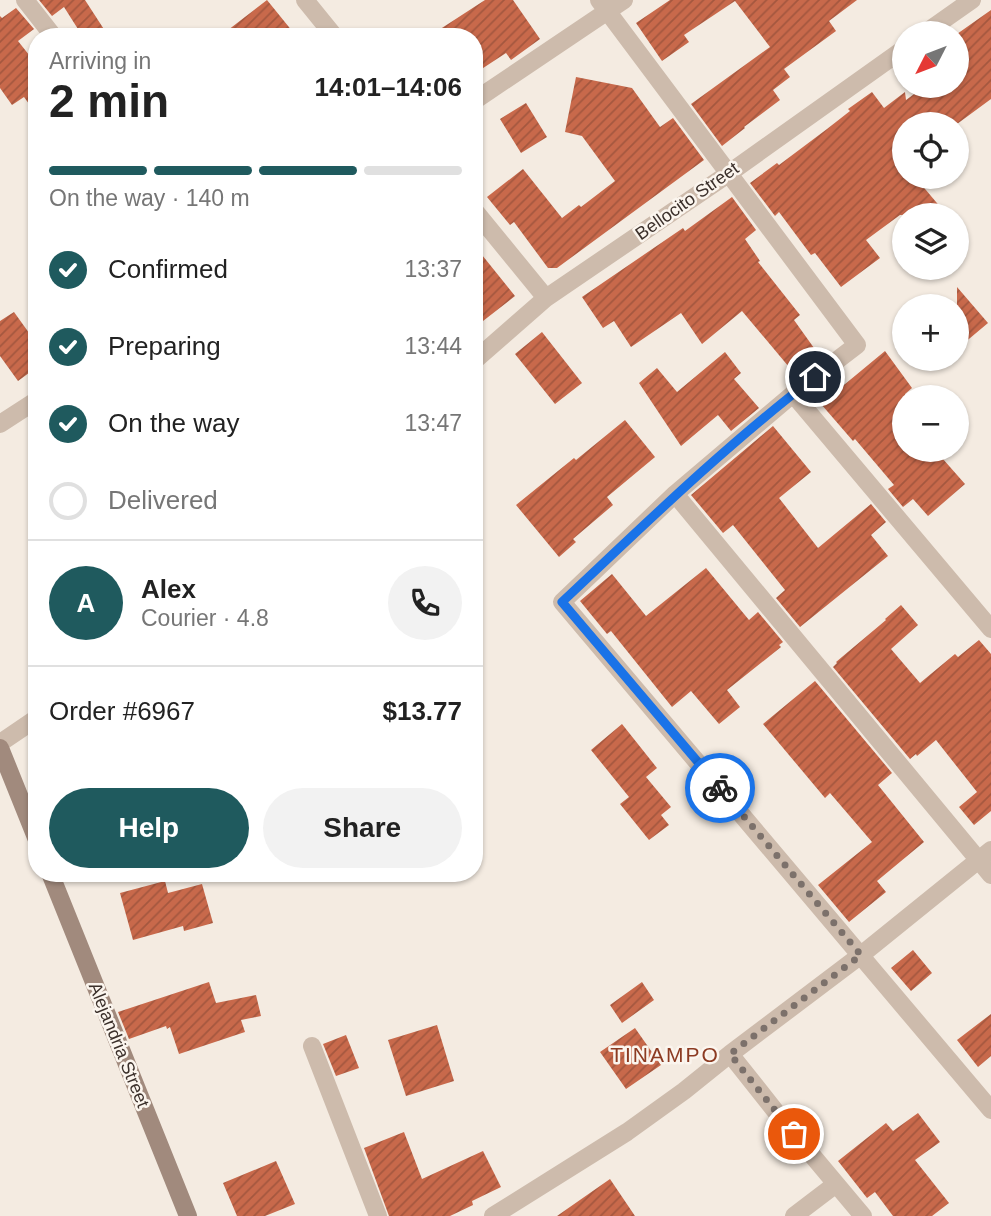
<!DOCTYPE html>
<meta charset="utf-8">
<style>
:root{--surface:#fff;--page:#f2f2f2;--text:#222;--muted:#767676;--line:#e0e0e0;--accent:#1f5a5e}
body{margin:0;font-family:Arial,sans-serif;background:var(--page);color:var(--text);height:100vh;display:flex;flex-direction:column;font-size:26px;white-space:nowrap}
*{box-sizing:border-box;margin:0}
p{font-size:23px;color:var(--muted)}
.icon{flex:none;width:38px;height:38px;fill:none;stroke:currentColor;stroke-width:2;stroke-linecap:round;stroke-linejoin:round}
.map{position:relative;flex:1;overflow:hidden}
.details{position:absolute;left:28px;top:28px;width:455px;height:854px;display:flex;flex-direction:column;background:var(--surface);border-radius:28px;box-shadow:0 2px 5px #0004}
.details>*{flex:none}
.needle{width:46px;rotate:228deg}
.fabs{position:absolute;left:892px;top:21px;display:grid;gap:14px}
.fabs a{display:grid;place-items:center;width:77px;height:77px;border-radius:50%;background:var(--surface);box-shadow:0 2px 5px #0004;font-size:35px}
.pin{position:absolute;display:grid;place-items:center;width:60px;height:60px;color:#fff;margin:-30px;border:4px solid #fff;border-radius:50%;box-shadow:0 2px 7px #0007}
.courier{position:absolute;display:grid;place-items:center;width:70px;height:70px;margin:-35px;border:5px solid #1a73e8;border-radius:50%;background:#fff;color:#222;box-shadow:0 2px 9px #0007}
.head em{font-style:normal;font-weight:700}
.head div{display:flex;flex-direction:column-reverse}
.head{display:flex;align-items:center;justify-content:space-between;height:119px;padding:0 21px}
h1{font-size:46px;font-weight:700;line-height:52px}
.bar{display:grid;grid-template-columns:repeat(4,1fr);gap:10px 7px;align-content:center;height:84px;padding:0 21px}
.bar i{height:9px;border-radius:5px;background:var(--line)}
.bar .active{background:var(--accent)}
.bar p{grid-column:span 4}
.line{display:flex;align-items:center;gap:18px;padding:0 21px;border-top:2px solid var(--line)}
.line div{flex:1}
.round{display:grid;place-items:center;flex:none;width:74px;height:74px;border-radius:37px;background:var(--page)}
ol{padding:0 21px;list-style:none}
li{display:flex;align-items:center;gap:21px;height:77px}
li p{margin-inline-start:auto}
li .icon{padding:7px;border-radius:50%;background:var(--accent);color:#fff;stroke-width:4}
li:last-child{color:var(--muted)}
li i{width:38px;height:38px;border:4px solid var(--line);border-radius:50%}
.action{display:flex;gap:14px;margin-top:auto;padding:14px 21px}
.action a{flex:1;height:80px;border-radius:42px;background:var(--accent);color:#fff;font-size:28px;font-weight:700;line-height:80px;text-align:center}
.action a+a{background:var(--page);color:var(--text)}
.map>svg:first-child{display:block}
</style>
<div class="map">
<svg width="991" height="1216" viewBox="0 0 991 1216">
<defs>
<pattern id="building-hatch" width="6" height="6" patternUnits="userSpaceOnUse" patternTransform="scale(1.75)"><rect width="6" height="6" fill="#c8694b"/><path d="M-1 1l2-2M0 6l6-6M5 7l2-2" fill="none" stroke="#a4573f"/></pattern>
</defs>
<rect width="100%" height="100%" fill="#f4ebe1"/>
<path fill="url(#building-hatch)" d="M39 0H85L109 37H83L64 7 52 16Z
M267 0 297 37H219Z
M485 0H513L540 39 511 60 506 53 474 74V37H428Z
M670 0H857L829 21 836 31 784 69 790 77 773 90 780 100 744 127 745 128 722 146 691 104 770 47 735 1 684 35 689 42 662 61 636 23Z
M16 8 34 29 18 41 37 65V115L24 97 12 105 0 88V16L2 18Z
M991 10V99L957 124H905V177H915L947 215H900L866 240 880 258 841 287 815 253 811 255 779 212 775 216 750 183 777 163 779 165 827 129 850 111 848 109 872 92 884 108 905 92 906 100 925 86H957V34Z
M576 77 632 88 660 127 673 118 704 160 557 268H548L514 222 510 225 487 197 523 169 562 218 579 205 581 207 615 181 582 136 565 132Z
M526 103 547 137 521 153 500 119Z
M732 197 756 230 745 239 760 261 758 262 800 315 794 320 819 355 794 373 742 311 702 344 681 313 631 347 614 321 603 328 582 297 683 228 685 231Z
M474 245 515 296 483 321 474 309Z
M957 287 988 323 957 349Z
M14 312 37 344V367L18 381 0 356V321Z
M542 332 582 383 555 404 515 354Z
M885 351 912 388 905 394V450H935L965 484 928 516 913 499 903 507 888 489 894 485 855 439 853 441 821 404Z
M725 352 741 373 734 379 759 408 731 431 718 415 681 446 639 383 657 368 677 392Z
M625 420 655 457 607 497 613 505 573 539 576 542 559 557 516 505 574 458 576 460Z
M773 426 811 472 779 498 818 548 871 504 886 522 871 535 888 556 800 627 776 598 785 590 733 525 723 533 691 495Z
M706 568 749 620 758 612 783 642 779 645 781 647 727 690 740 707 719 724 691 691 672 707 611 631 607 634 580 601 612 574 646 616Z
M901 605 918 625 891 649 920 683 955 654 958 657 979 640 991 654V811L974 825 959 807 977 792 936 740 917 756 916 754 910 759 833 667 837 663 836 662 886 620 885 619Z
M815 681 892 773 878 785 924 842 877 881 886 892 849 922 818 885 872 842 830 793 825 798 763 724Z
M622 724 657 768 646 777 671 807 661 815 669 825 649 840 620 804 629 797 591 750Z
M165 881 168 893 202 884 213 923 184 931 183 926 133 940 120 893Z
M913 950 932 973 911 991 891 968Z
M209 982 216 1003 256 995 261 1016 241 1020 245 1032 179 1054 170 1027 167 1029 166 1026 129 1039 118 1012Z
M642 982 654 1000 622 1023 610 1005Z
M991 1014V1056L978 1067 957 1040Z
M437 1025 454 1081 406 1096 388 1040Z
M635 1028 661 1065 626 1089 600 1052Z
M346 1035 359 1068 336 1076 323 1044Z
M918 1113 940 1142 915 1160 949 1203 932 1216H893L875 1192 867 1198 838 1161 886 1123 893 1131Z
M404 1132 422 1179 483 1151 501 1187 472 1201 473 1205 450 1216H389L364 1148Z
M276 1161 295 1204 265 1216H237L223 1183Z
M610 1179 635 1216H557Z"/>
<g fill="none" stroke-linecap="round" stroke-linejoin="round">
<path stroke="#cdbbac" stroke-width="18" d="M25 0 54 37
M305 0 335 37
M599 0 857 345 793 394 675 494 562 602 991 1110
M925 33 972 0
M474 101 624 0
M474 210 546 298
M474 361 546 298 728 174 905 48
M793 394 991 629
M0 424 37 400
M675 494 991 875
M0 743 37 718
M312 1046 378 1216
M730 1054 780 1117 863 1216
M493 1216 627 1132 684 1091 730 1054 861 955 991 850
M794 1216 836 1184"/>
<path stroke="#a18a7d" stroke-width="18" d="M0 748 37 840
M50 873 188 1216"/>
</g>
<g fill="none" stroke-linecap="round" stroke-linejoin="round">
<path stroke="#7c716b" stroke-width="7" stroke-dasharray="0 12.6" d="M720 788 861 955 730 1054 794 1134"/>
<path stroke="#1a73e8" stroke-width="9" d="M720 788 562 602C644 525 725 446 815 377"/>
</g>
<g text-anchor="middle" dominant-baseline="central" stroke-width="5" stroke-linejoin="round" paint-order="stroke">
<g font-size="18" fill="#3b302b" stroke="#fbf5ee">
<text transform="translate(687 201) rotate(-35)">Bellocito Street</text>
<text transform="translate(119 1045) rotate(68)">Alejandria Street</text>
</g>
<g font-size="21" letter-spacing="2" fill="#8c3b22" stroke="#fbf5ee">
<text x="665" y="1054">TINAMPO</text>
</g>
</g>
</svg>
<div class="fabs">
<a><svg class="needle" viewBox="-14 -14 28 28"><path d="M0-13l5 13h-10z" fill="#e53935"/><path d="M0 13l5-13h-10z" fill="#767676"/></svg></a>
<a><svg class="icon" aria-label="locate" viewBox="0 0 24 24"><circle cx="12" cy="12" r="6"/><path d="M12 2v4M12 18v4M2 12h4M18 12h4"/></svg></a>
<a><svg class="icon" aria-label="layers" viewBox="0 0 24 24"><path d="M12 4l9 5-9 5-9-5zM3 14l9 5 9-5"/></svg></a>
<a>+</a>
<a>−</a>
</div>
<div class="pin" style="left:794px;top:1134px;background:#ea580c"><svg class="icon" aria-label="bag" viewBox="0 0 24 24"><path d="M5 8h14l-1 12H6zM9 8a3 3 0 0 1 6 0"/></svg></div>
<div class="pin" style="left:815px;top:377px;background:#1f2937"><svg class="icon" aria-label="home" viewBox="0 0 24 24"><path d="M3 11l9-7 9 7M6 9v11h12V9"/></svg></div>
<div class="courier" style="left:720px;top:788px"><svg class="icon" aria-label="bike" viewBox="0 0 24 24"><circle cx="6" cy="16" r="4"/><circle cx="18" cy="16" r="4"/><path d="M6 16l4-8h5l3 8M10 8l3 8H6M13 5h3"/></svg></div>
<section class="details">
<div class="head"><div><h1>2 min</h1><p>Arriving in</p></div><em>14:01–14:06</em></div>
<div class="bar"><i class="active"></i><i class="active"></i><i class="active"></i><i></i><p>On the way · 140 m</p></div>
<ol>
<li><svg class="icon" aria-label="check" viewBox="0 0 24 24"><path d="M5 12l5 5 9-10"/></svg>Confirmed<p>13:37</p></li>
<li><svg class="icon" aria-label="check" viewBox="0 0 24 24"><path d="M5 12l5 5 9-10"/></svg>Preparing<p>13:44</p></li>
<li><svg class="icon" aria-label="check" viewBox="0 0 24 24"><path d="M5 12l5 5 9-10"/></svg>On the way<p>13:47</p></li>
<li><i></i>Delivered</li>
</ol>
<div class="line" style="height:126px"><b class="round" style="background:var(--accent);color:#fff">A</b><div><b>Alex</b><p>Courier · 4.8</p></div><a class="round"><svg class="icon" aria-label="phone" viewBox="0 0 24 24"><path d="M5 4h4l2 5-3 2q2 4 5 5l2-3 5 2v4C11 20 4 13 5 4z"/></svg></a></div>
<div class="line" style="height:91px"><div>Order #6967</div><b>$13.77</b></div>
<div class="action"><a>Help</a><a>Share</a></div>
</section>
</div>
